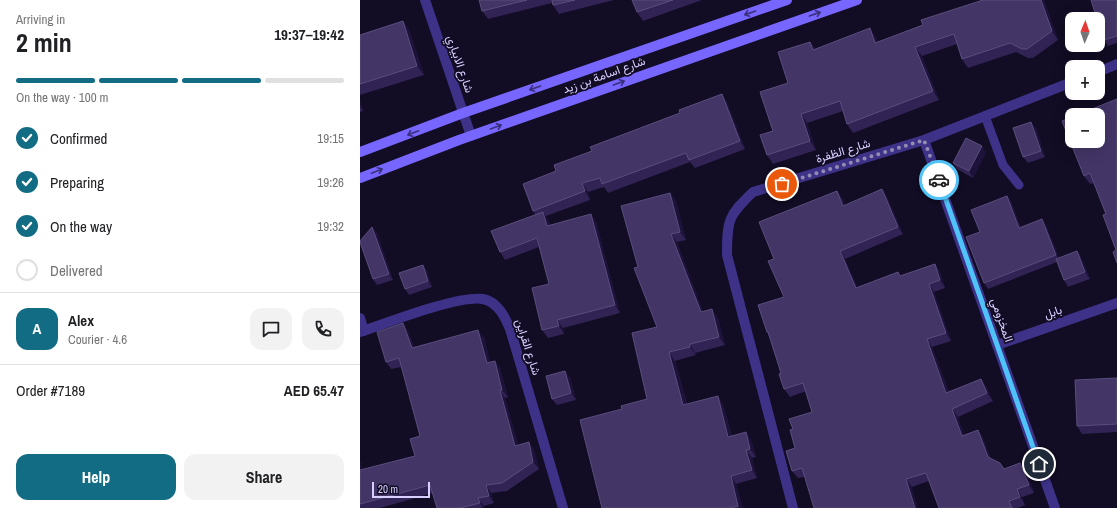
<!DOCTYPE html>
<meta charset="utf-8">
<style>
:root{--surface:#fff;--page:#f2f2f2;--text:#202124;--muted:#757577;--line:#e0e0e0;--accent:#126d84}
body{margin:0;font-family:"Archivo Narrow",Vazirmatn,sans-serif;background:var(--page);color:var(--text);height:100vh;display:flex;flex-direction:column;font-size:15px;white-space:nowrap}
*{box-sizing:border-box;margin:0}
p{font-size:13px;color:var(--muted)}
.icon{flex:none;width:22px;height:22px;fill:none;stroke:currentColor;stroke-width:2;stroke-linecap:round;stroke-linejoin:round}
.map{position:relative;flex:1;overflow:hidden}
.details{display:flex;flex-direction:column;background:var(--surface);width:360px}
.details>*{flex:none}
.needle{width:26px;rotate:2deg}
.tools{position:absolute;left:705px;top:12px;display:grid;gap:8px}
.tools a{display:grid;place-items:center;width:40px;height:40px;border-radius:8px;background:var(--surface);box-shadow:0 4px 16px #0002;font-size:20px}
.scale{position:absolute;left:12px;bottom:10px;width:58px;box-sizing:border-box;padding-left:4px;border:2px solid #d8cfff;border-top:0;font-size:11px;line-height:14px;white-space:nowrap;color:#d8cfff;-webkit-text-stroke:3px #120c24;paint-order:stroke}
.pin{position:absolute;display:grid;place-items:center;width:34px;height:34px;color:#fff;margin:-17px;border:2px solid #fff;border-radius:50%;box-shadow:0 1px 4px #0007}
.courier{position:absolute;display:grid;place-items:center;width:40px;height:40px;margin:-20px;border:3px solid #4fc3f7;border-radius:50%;background:#fff;color:#222;box-shadow:0 1px 5px #0007}
.summary em{font-style:normal;font-weight:700}
.summary div{display:flex;flex-direction:column-reverse}
.summary{display:flex;align-items:center;justify-content:space-between;height:68px;padding:0 16px}
h1{font-size:26px;font-weight:700;line-height:30px}
.bar{display:grid;grid-template-columns:repeat(4,1fr);gap:6px 4px;align-content:center;height:48px;padding:0 16px}
.bar i{height:5px;border-radius:3px;background:var(--line)}
.bar .selected{background:var(--accent)}
.bar p{grid-column:span 4}
.line{display:flex;align-items:center;gap:10px;padding:0 16px;border-top:1px solid var(--line)}
.line div{flex:1}
.round{display:grid;place-items:center;flex:none;width:42px;height:42px;border-radius:12px;background:var(--page)}
ol{padding:0 16px;list-style:none}
li{display:flex;align-items:center;gap:12px;height:44px}
li p{margin-inline-start:auto}
li .icon{padding:4px;border-radius:50%;background:var(--accent);color:#fff;stroke-width:4}
li:last-child{color:var(--muted)}
li i{width:22px;height:22px;border:2px solid var(--line);border-radius:50%}
.cta{display:flex;gap:8px;margin-top:auto;padding:8px 16px}
.cta a{flex:1;height:46px;border-radius:12px;background:var(--accent);color:#fff;font-size:16px;font-weight:700;line-height:46px;text-align:center}
.cta a+a{background:var(--page);color:var(--text)}
main{display:flex;flex:1;min-height:0}
.map>svg:first-child{display:block}
</style>
<main>
<section class="details">
<div class="summary"><div><h1>2 min</h1><p>Arriving in</p></div><em>19:37–19:42</em></div>
<div class="bar"><i class="selected"></i><i class="selected"></i><i class="selected"></i><i></i><p>On the way · 100 m</p></div>
<ol>
<li><svg class="icon" aria-label="check" viewBox="0 0 24 24"><path d="M5 12l5 5 9-10"/></svg>Confirmed<p>19:15</p></li>
<li><svg class="icon" aria-label="check" viewBox="0 0 24 24"><path d="M5 12l5 5 9-10"/></svg>Preparing<p>19:26</p></li>
<li><svg class="icon" aria-label="check" viewBox="0 0 24 24"><path d="M5 12l5 5 9-10"/></svg>On the way<p>19:32</p></li>
<li><i></i>Delivered</li>
</ol>
<div class="line" style="height:72px"><b class="round" style="background:var(--accent);color:#fff">A</b><div><b>Alex</b><p>Courier · 4.6</p></div><a class="round"><svg class="icon" aria-label="chat" viewBox="0 0 24 24"><path d="M4 5h16v11H9l-5 4z"/></svg></a><a class="round"><svg class="icon" aria-label="phone" viewBox="0 0 24 24"><path d="M5 4h4l2 5-3 2q2 4 5 5l2-3 5 2v4C11 20 4 13 5 4z"/></svg></a></div>
<div class="line" style="height:52px"><div>Order #7189</div><b>AED 65.47</b></div>
<div class="cta"><a>Help</a><a>Share</a></div>
</section>
<div class="map">
<svg width="757" height="508" viewBox="0 0 757 508">
<rect width="100%" height="100%" fill="#120c24"/>
<g fill="none" stroke-linecap="round" stroke-linejoin="round">
<path stroke="#3d3288" stroke-width="9" d="M625 116 643 165 659 185"/>
<path stroke="#3d3288" stroke-width="10" d="M65 0 111 136
M738 72 757 64
M564 140 695 508
M0 318 4 331
M0 332C27 323 98 295 123 299 138 302 145 317 150 329L203 508
M637 345 757 303
M433 508 367 255C367 220 368 216 393 192L564 140 712 82"/>
<path stroke="#76f" stroke-width="10" d="M0 152 103 113 427 0
M0 178 99 140 497 0"/>
</g>
<path fill="#312354" d="M119 0H254L199 14 193 5 192 3 128 19 122 11Z
M272 0H342L283 21 277 12Z
M623 0H684L698 40 673 58H668L656 52 608 68 602 59 597 44 562 56 579 100 493 133 487 124 483 111 447 123 456 150 413 164 407 155 413 131 428 83 450 42 455 49 516 37 518 42 563 25Z
M757 0V43L748 46 744 40Z
M43 21 49 30 64 75 0 95V35Z
M0 101 3 111 0 112Z
M367 102 385 149 335 168 330 162 248 193 244 187 228 192 230 200 186 216 188 219 190 225 236 222 260 313 203 328 204 334 188 338 182 330 189 284 179 247 145 260 140 252 175 214 173 211 196 171Z
M676 128 685 157 668 163 663 157Z
M738 141 756 250 746 214 734 183 730 184 724 176Z
M626 152 613 178 597 169 593 163Z
M477 191 483 199 485 205 527 197 543 234 485 259 497 287 541 276 575 264 580 272 585 288 574 292 591 341 572 347 589 392 621 379 626 387 633 401 598 417 604 435 618 430 623 438 631 459 644 469 660 463 666 471 674 493 662 497 665 505 658 508H579L569 481 552 487 444 477 438 478 432 471 435 448 433 429 452 412 446 391 430 397 424 389 421 373 410 338 407 332 424 297 414 259Z
M310 193 316 201 326 240 317 242 343 312 358 318 365 345 335 353 336 355 315 361 327 404H363L372 436 386 432 391 440 396 457 392 458 397 478 376 484 383 508H242L262 409 287 399 297 327 278 267Z
M647 196 651 202 661 227 686 225 699 258 717 251 721 257 730 279 708 287 704 280 697 262 628 289 624 283 620 232Z
M12 227 17 233 33 280 17 285 13 279Z
M63 265 67 271 72 287 49 295 45 289Z
M48 331 54 347 124 337 130 362 135 361 140 368 148 397 145 398 158 445 169 442 174 450 179 469 147 491 131 493 134 503 124 506V508H77L73 493 20 508H0V461L2 470 55 456 60 436 42 367 31 369 26 362Z
M210 377 216 400 197 405 192 399Z
M757 378V432L722 434 717 426Z"/>
<path fill="#1d1239" d="M681 0H684L698 40 692 31Z
M43 21 49 30 64 75 57 66Z
M510 28 516 37 521 52 515 43Z
M450 42 456 51 453 50Z
M555 47 562 56 579 100 573 91Z
M362 94 367 102 385 149 380 141Z
M0 101 3 111 0 106Z
M441 114 447 123 456 150 450 141Z
M671 122 676 128 685 157 681 151Z
M622 146 626 152 613 178 609 171Z
M222 183 228 192 230 200 225 191Z
M522 189 527 197 543 234 538 227Z
M477 191 483 199 488 214 483 206Z
M310 193 316 201 326 240 320 232Z
M647 196 651 202 664 234 659 228Z
M183 212 188 219 193 234 187 226Z
M231 214 236 222 260 313 255 305Z
M682 219 686 225 700 261 696 255Z
M12 227 17 233 33 280 29 274Z
M311 234 317 242 346 320 341 312Z
M480 251 485 259 501 295 496 288Z
M717 251 721 257 730 279 725 272Z
M575 264 580 272 585 288 580 280Z
M63 265 67 271 72 287 68 281Z
M569 284 574 292 591 341 586 333Z
M352 309 358 318 365 345 359 337Z
M197 320 203 328 204 334 199 326Z
M43 323 48 331 57 355 52 348Z
M118 330 124 337 132 371 127 363Z
M567 339 572 347 592 401 586 393Z
M330 344 335 353 336 355 330 347Z
M309 352 315 361 329 413 323 405Z
M135 361 140 368 148 397 142 390Z
M205 371 210 377 216 400 211 393Z
M621 379 626 387 633 401 627 393Z
M140 390 145 398 161 453 155 446Z
M358 396 363 404 374 445 368 437Z
M592 409 598 417 608 444 602 436Z
M618 430 623 438 633 465 628 457Z
M386 432 391 440 396 457 390 449Z
M169 442 174 450 179 469 173 462Z
M386 450 392 458 397 478 392 470Z
M0 461 5 478 0 471Z
M660 463 666 471 674 493 669 485Z
M371 476 376 484 383 508H380L378 506Z
M546 479 552 487 558 508H555Z
M126 485 131 493 134 503 129 496Z
M657 489 662 497 665 505 660 497Z
M118 498 124 506V508H123L120 503Z"/>
<path fill="#433566" stroke="#5a4e7e" d="M119 0H167L122 11Z
M192 0H215L193 5Z
M272 0H313L277 12Z
M623 0H681L692 31 667 49H662L650 43 602 59 594 34 555 47 573 91 487 124 480 101 441 114 450 141 407 155 400 135 413 131 400 92 428 83 418 52 450 42 453 50 510 28 515 43 563 25 561 20Z
M731 0H757V36L744 40 738 22V19H737Z
M43 21 57 66 0 84V35Z
M362 94 380 141 329 160 326 153 242 184 240 178 222 183 225 191 173 211 163 184 196 171 194 165 232 151 230 147 320 113 319 110Z
M757 99V263L753 252 756 250 743 215 746 214 730 173 724 176 702 121 712 117V141H738V115H717Z
M671 122 681 151 663 157 653 128Z
M606 138 622 146 609 171 593 163Z
M522 189 538 227 480 251 496 288 538 272 540 276 575 264 580 280 569 284 586 333 567 339 586 393 621 379 627 393 592 409 602 436 618 430 628 457 640 463 644 469 660 463 669 485 657 489 660 497 649 501 652 508H579L566 473 546 479 555 508H454L442 468 432 471 426 451 435 448 430 430 433 429 429 419 452 412 443 383 424 389 419 374 421 373 408 332H407L398 305 424 297 408 261 414 259 399 222 477 191 483 206Z
M310 193 320 232 311 234 341 312 352 309 359 337 330 344V347L309 352 323 405 358 396 368 437 386 432 390 449 386 450 392 470 371 476 378 506 370 508H242L220 420 262 409 261 406 287 399 272 333 297 327 274 268 278 267 261 206Z
M647 196 659 228 682 219 696 255 624 283 606 237 620 232 611 210Z
M183 212 187 226 231 214 255 305 197 320 199 326 182 330 172 288 189 284 177 238 140 252 131 231Z
M12 227 29 274 13 279 0 242V241Z
M717 251 725 272 704 280 696 259Z
M63 265 68 281 45 289 39 273Z
M43 323 52 348 118 330 127 363 135 361 142 390H140L155 446 169 442 173 462 142 483 126 485 129 496 118 498 120 503 100 508H77L70 485 0 504V470L55 456 50 439 60 436 39 358 26 362 17 332Z
M205 371 211 393 192 399 186 376Z
M757 378V424L717 426 715 380Z"/>
<defs><path id="oneway-shaft" d="M-6 0H5M1.5-3L5.5 0L1.5 3" fill="none" stroke-width="1.6" stroke-linecap="round" stroke-linejoin="round"/></defs>
<g stroke="#3a307c">
<use href="#oneway-shaft" transform="translate(390 13) rotate(161)"/>
<use href="#oneway-shaft" transform="translate(455 14) rotate(-19)"/>
<use href="#oneway-shaft" transform="translate(259 83) rotate(-20)"/>
<use href="#oneway-shaft" transform="translate(175 88) rotate(161)"/>
<use href="#oneway-shaft" transform="translate(136 127) rotate(-20)"/>
<use href="#oneway-shaft" transform="translate(53 133) rotate(159)"/>
<use href="#oneway-shaft" transform="translate(17 171) rotate(-21)"/>
</g>
<g fill="none" stroke-linecap="round" stroke-linejoin="round">
<path stroke="#938bb2" stroke-width="4" stroke-dasharray="0 7.2" d="M422 184 564 140 579 180"/>
<path stroke="#4fc3f7" stroke-width="5" d="M579 180 679 464"/>
</g>
<g text-anchor="middle" dominant-baseline="central" stroke-width="3.5" stroke-linejoin="round" paint-order="stroke">
<g font-size="12" fill="#d8cfff" stroke="#120c24">
<text transform="translate(100 64) rotate(71)">شارع الابياري</text>
<text transform="translate(244 75) rotate(-20)">شارع اسامة بن زيد</text>
<text transform="translate(483 151) rotate(-17)">شارع الظفرة</text>
<text transform="translate(693 312) rotate(-19)">بابل</text>
<text transform="translate(642 320) rotate(71)">المخزومي</text>
<text transform="translate(168 347) rotate(72)">شارع القراين</text>
</g>
</g>
</svg>
<div class="tools">
<a><svg class="needle" viewBox="-14 -14 28 28"><path d="M0-13l5 13h-10z" fill="#e53935"/><path d="M0 13l5-13h-10z" fill="#757577"/></svg></a>
<a>+</a>
<a>−</a>
</div>
<div class="scale">20 m</div>
<div class="pin" style="left:422px;top:184px;background:#ea580c"><svg class="icon" aria-label="bag" viewBox="0 0 24 24"><path d="M5 8h14l-1 12H6zM9 8a3 3 0 0 1 6 0"/></svg></div>
<div class="pin" style="left:679px;top:464px;background:#1f2937"><svg class="icon" aria-label="home" viewBox="0 0 24 24"><path d="M3 11l9-7 9 7M6 9v11h12V9"/></svg></div>
<div class="courier" style="left:579px;top:180px"><svg class="icon" aria-label="car" viewBox="0 0 24 24"><path d="M5 17H2v-5l4-1 3-4h7l3 4 3 1v5h-3M9 17h6M6 11h13"/><circle cx="7" cy="17" r="2"/><circle cx="17" cy="17" r="2"/></svg></div>
</div>
</main>
